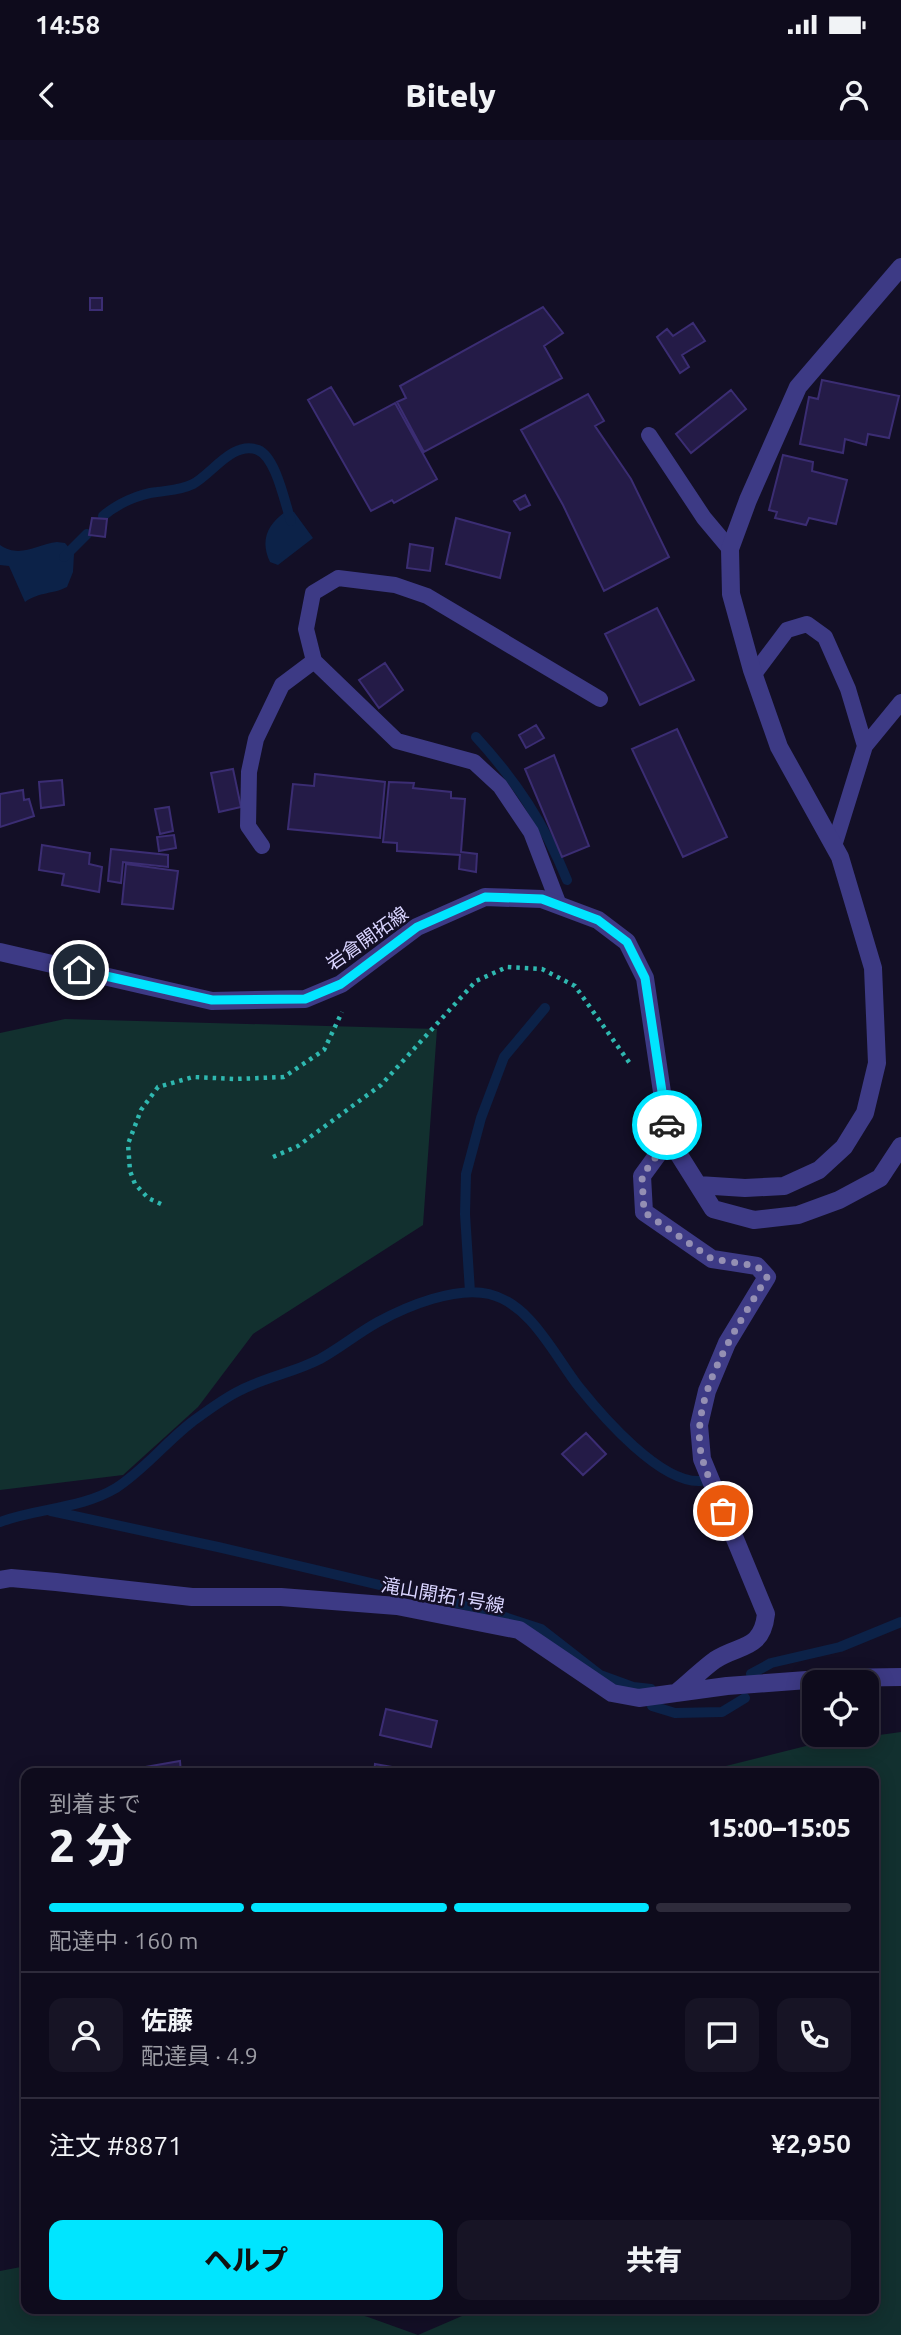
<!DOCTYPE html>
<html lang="ja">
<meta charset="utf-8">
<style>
:root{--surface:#0e0b1c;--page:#171425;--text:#f1f3f6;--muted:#9b9ba3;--line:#2e2b3b;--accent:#00e5ff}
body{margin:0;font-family:Ubuntu,"Noto Sans JP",sans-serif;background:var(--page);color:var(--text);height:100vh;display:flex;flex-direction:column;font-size:26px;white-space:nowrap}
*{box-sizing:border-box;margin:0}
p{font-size:23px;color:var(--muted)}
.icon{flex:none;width:38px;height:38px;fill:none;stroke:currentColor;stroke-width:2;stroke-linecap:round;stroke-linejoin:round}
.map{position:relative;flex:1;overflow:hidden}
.drawer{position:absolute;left:21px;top:1628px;width:858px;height:546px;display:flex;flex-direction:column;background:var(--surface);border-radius:14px;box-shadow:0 4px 18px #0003,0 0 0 2px var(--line)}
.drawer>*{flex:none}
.controls{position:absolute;left:802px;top:1530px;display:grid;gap:14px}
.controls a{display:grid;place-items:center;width:77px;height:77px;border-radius:14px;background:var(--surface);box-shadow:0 4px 18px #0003,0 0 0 2px var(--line);font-size:35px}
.pin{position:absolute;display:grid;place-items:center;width:60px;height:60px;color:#fff;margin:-30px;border:4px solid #fff;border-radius:50%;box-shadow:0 2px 7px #0007}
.courier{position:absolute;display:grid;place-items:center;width:70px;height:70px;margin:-35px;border:5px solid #00e5ff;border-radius:50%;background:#fff;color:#222;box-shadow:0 2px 9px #0007}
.head em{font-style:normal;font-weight:800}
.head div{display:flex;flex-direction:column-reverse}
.head{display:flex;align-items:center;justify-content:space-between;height:119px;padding:0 28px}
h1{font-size:46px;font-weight:800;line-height:52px}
.bar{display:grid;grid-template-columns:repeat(4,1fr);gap:10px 7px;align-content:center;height:84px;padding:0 28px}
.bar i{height:9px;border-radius:5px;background:var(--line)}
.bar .current{background:var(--accent)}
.bar p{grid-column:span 4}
.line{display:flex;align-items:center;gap:18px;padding:0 28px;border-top:2px solid var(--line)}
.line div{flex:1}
.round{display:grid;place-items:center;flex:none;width:74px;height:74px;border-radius:14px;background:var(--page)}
.primary-button{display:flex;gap:14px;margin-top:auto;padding:14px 28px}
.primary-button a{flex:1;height:80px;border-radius:14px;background:var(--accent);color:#111;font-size:28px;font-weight:800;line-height:80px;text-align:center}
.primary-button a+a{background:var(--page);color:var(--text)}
.status{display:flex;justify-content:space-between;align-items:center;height:49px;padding:0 35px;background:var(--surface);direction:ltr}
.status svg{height:19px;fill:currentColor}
header{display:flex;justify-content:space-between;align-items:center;height:91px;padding:0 28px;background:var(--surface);font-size:32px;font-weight:800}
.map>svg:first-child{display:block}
</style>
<div class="status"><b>14:58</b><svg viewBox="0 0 49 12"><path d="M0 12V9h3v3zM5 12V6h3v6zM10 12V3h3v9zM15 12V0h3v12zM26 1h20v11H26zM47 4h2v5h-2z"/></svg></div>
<header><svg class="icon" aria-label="back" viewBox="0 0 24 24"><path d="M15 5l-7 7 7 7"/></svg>Bitely<svg class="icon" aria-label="person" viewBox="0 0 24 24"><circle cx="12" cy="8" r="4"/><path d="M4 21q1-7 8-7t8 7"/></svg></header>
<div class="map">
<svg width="901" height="2195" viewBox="0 0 901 2195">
<rect width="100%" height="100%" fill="#130f26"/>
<path fill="#12302f" d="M65 879 437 889 423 1085 253 1194 198 1267 123 1335 0 1350V893Z
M901 1592V2195H0V2131L26 2126V2168H335L368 2177 418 2195 462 2176 465 2168H873V1633H698L814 1604Z"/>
<path fill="#0c2248" d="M285 372H294L313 398 278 425 270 422C260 401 267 385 285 372Z
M57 402 65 403 74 414 73 432 67 447C51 455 41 451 25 462L9 426 0 425V405C20 419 37 404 57 402Z"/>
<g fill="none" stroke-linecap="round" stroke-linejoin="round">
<path stroke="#0c2248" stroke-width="10" d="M103 376C117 364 138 354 157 352 170 350 181 350 193 344 212 334 233 300 258 310 276 317 285 364 291 381
M64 417 87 394
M476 597C517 642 544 683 567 740
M470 1152 465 1074 466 1034 481 978 504 917 545 868
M51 1371 218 1407 477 1468 541 1489 600 1535 633 1547 651 1549
M0 1382C38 1368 81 1369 116 1348 144 1330 166 1302 192 1282 207 1271 224 1258 241 1250 266 1237 295 1232 320 1219 340 1208 358 1193 378 1182 407 1166 456 1146 489 1154 531 1164 554 1215 579 1247 603 1277 661 1344 701 1341
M751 1534 771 1523 840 1507 901 1482
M652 1566 675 1573 722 1572 745 1558"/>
</g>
<path fill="#241b47" stroke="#3b2d73" stroke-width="2" d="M90 158H102V170H90Z
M543 167 563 193 544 206 562 238 424 312 397 262 406 258 400 246Z
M693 183 705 201 682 215 689 227 680 233 657 197 667 189 673 196Z
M822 240 899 256 889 298 868 294 866 305 845 299 843 313 800 304 809 257 818 259Z
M331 247 354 285 395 263 437 339 394 363 392 360 371 371 308 260Z
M731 250 746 269 691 313 676 294Z
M588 254 604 281 595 286 631 339 669 417 604 451 563 365 521 290Z
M783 315 813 322 812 331 847 340 836 384 809 378 806 385 775 378 777 372 769 370Z
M525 355 530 365 520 370 514 361Z
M92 378 107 379 105 397 89 395Z
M456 378 510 393 500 438 446 424Z
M410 404 433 408 430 431 407 428Z
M657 468 694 540 640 565 605 494Z
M385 523 403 550 379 568 359 540Z
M536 585 544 598 526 608 519 595Z
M677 589 727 697 683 717 632 609Z
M554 615 589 706 562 717 525 629Z
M233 629 241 667 219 672 211 633Z
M315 634 385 642 380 698 288 689 293 644 314 646Z
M62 640 64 665 41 668 39 642Z
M389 642 414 643 413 648 451 652V658L465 659 461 712 477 714 476 732 459 729 460 715 397 711V703L383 702Z
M23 650 24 660 29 659 34 676 0 687V654Z
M169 667 173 691 160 694 155 669Z
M174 695 176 708 159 711 157 697Z
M42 705 90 713 89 724 102 727 99 752 62 745 64 734 39 730Z
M111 709 168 715V727L123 722 121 743 108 741Z
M126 724 178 731 173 769 122 764Z
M586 1293 606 1314 583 1335 562 1314Z
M386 1569 437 1581 431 1607 380 1595Z
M180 1621 181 1633H127L146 1631 145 1627Z
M375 1624 426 1633H374Z"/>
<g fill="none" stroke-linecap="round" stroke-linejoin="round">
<path stroke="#2fb8b0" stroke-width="4.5" stroke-dasharray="3.5 5" stroke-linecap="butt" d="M273 1017 298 1006 381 945 476 841 507 827 542 829 575 846 631 925
M161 1064 148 1058 135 1044 130 1031 128 1004 141 970 158 947 193 937 235 939 284 937 324 910 342 872"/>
<path stroke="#3d3a85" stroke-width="16" d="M649 295 704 378 730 409
M754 534 787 490 807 484 825 497 848 549 865 606
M262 706 248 686 249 632 256 599 282 545 314 521
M834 706 865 606 901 562
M559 765 531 692 500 646 474 622 397 601 314 521 306 489 313 453 338 438 395 445 427 456 600 559"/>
<path stroke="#3d3a85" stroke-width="18" d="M0 812 212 861 305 859 341 844 417 787 485 757 542 759 598 780 627 802 645 838 669 999 713 1069 754 1080 798 1075 839 1060 880 1038 901 1006
M669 999 642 1036 644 1072 712 1119 757 1126 767 1137 727 1203 707 1251 699 1285 702 1319 766 1474C762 1511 739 1504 715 1520 701 1530 689 1543 676 1553
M698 1045 745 1048 784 1046 819 1030 844 1007 865 973 877 923 873 828 840 717 779 607 752 530 731 454 730 409 748 360 798 247 901 127
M0 1440 11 1438 56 1442 192 1457H281L397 1466 519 1490 612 1553 639 1558 727 1546 834 1538 901 1537"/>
</g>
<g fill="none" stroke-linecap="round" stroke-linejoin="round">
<path stroke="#948fb3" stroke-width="7" stroke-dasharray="0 12.6" d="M667 985 669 999 642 1036 644 1072 712 1119 757 1126 767 1137C738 1186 685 1261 703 1321 708 1338 717 1355 723 1371"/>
<path stroke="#00e5ff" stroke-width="9" d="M79 830 212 860 305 859 341 844 417 787 485 757 542 759 598 780 627 802 645 838 667 985"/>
</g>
<g text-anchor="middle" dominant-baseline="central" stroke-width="5" stroke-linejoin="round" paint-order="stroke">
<g font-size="19" fill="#d9d4ff" stroke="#130f26">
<text transform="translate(367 798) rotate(-35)">岩倉開拓線</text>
<text transform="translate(443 1455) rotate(10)">滝山開拓1号線</text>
</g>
</g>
</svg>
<div class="controls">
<a><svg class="icon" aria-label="locate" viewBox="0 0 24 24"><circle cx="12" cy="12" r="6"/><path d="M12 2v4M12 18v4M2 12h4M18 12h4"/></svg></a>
</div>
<div class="pin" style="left:723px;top:1371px;background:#ea580c"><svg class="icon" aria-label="bag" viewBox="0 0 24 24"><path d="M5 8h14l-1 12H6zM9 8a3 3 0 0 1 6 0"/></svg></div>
<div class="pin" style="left:79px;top:830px;background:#1f2937"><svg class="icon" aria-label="home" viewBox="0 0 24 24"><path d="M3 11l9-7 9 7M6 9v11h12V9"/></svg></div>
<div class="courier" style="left:667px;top:985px"><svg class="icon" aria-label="car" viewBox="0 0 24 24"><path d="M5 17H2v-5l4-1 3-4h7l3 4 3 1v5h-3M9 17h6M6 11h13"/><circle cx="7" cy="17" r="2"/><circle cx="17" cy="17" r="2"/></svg></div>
<section class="drawer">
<div class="head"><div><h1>2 分</h1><p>到着まで</p></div><em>15:00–15:05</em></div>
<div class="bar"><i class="current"></i><i class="current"></i><i class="current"></i><i></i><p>配達中 · 160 m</p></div>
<div class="line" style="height:126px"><a class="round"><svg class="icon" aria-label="person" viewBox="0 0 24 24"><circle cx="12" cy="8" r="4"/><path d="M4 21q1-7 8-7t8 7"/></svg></a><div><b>佐藤</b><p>配達員 · 4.9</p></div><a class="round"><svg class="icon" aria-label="chat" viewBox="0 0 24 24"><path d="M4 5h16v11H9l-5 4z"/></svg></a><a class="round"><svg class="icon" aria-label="phone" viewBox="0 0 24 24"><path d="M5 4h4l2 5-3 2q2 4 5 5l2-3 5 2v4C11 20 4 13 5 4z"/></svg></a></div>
<div class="line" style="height:91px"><div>注文 #8871</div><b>¥2,950</b></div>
<div class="primary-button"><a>ヘルプ</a><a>共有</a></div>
</section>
</div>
